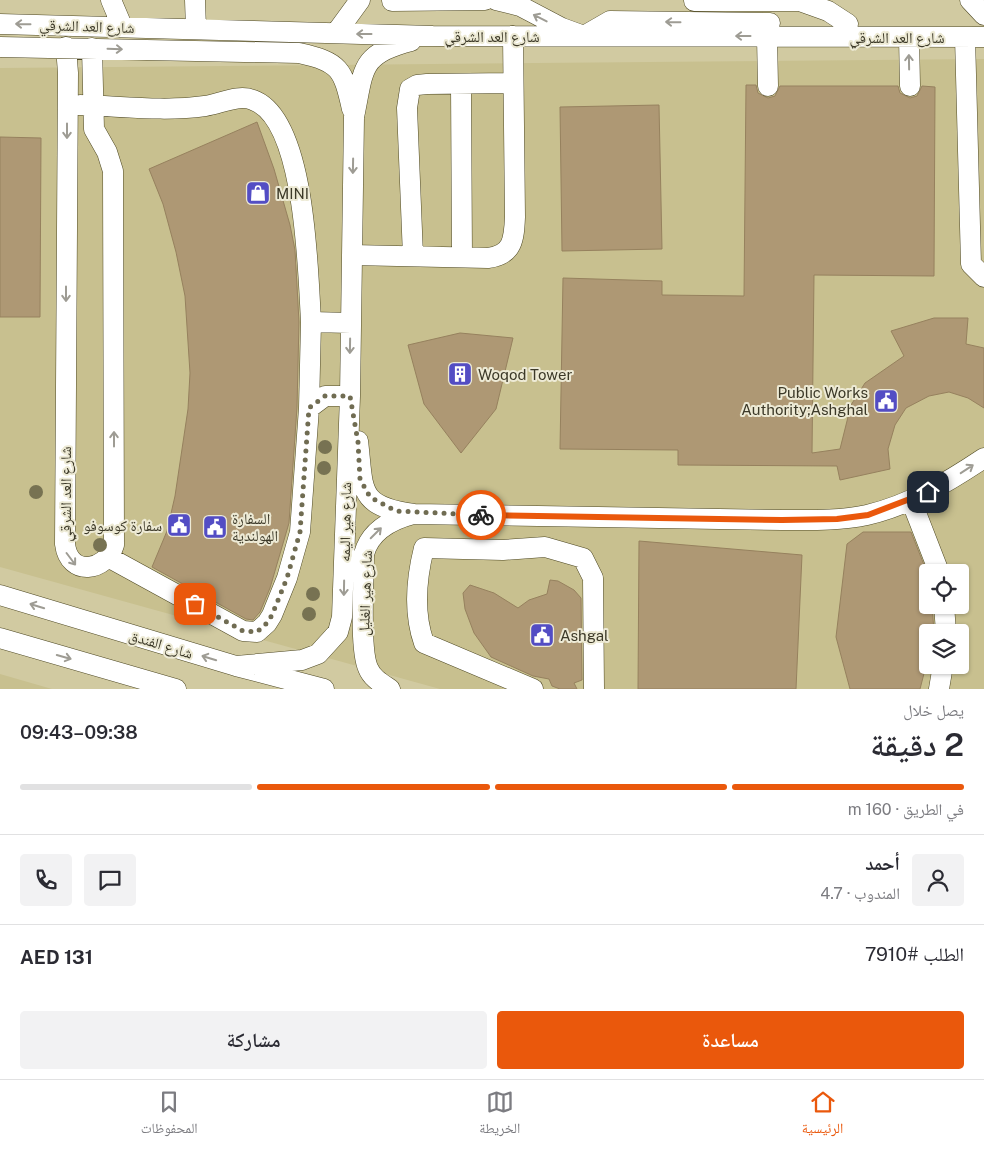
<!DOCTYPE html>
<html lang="ar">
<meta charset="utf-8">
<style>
:root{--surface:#fff;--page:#f2f2f3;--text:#2b2b33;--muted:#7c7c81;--line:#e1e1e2;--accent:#ea580c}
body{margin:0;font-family:"Public Sans","Noto Naskh Arabic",sans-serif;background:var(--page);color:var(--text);direction:rtl;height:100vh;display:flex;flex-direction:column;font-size:19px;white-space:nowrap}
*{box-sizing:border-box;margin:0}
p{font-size:16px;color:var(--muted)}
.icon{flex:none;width:28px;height:28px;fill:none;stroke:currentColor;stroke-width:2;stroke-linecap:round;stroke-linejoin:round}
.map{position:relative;height:689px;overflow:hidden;direction:ltr}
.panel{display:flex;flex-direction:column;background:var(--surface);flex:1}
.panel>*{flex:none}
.controls{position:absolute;left:919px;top:564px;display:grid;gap:10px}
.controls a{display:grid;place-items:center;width:50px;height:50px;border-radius:5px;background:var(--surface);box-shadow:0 1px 4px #0004;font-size:25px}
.pin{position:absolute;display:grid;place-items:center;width:42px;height:42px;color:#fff;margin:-21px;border-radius:10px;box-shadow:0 2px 8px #0006}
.courier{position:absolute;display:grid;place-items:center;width:50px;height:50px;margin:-25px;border:4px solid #ea580c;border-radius:50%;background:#fff;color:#222;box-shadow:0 1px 6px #0007}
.head em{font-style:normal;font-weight:600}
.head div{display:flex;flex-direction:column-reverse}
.head{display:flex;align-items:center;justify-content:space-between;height:85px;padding:0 20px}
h1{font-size:32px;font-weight:600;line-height:38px}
.bar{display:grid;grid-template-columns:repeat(4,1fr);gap:8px 5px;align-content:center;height:60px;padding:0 20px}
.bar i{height:6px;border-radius:4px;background:var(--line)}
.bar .on{background:var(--accent)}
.bar p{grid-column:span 4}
.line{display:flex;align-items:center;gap:12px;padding:0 20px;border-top:1px solid var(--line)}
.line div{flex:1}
.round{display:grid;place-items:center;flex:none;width:52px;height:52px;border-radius:5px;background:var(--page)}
.cta{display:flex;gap:10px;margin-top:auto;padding:10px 20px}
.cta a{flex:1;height:58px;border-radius:5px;background:var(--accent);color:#fff;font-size:20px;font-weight:600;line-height:58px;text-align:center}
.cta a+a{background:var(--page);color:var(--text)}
.tab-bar{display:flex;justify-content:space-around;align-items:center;height:70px;border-top:1px solid var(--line);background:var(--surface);font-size:14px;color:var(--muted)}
.tab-bar a{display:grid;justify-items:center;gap:2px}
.tab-bar .on{color:var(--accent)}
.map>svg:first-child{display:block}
</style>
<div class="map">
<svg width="984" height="689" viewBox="0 0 984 689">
<rect width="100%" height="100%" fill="#d1caa1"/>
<path fill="#c8c08f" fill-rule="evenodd" d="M984 59V689H440L0 567V68ZM928 572H960V605H928ZM928 632H960V665H928Z
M0 674 52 689H0Z"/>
<path fill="#ae9874" stroke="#96815e" d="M746 85H756L758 93 768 98 775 96 780 86H898L900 93 910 98 917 96 922 86 935 87 934 276 814 275 812 453 840 449 851 405 865 383 904 356 891 331 934 318H968L966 344 984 348V408L968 398 949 392 929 396 906 408 895 425 888 449 890 469 840 480 837 466 678 465V450L560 449 563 278 662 281V295L744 296Z
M659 105 662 249 562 251 560 107Z
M257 122 274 169 290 225 295 250 299 322 297 407 289 523 270 588 260 612 253 620 246 619 152 567 167 531 175 496 188 409 190 373 185 296 176 252 163 204 149 169Z
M0 137 41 138 40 317H0Z
M460 333 513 338 496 409 461 453 424 404 408 345Z
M863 532H911L928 575V605H932L934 632H928V658L920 689H850L836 637 847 544Z
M639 541 802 555 796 689H638Z
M550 580 558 581 574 590 581 598 582 680 574 683 577 689H560L552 686 549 679 533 676 491 657 474 633 465 609 463 593 470 585 494 593 518 608 529 600 547 594Z"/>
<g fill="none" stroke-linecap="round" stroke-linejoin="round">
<defs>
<path id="minor" d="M111 0 122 26
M195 0 196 29
M496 0 520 6 562 28 584 36 610 21 770 23
M970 0 984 15
M392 1 485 0
M694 1H800L828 11 848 24
M0 24 433 36 984 37
M336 33 360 0
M767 37 768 86
M909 37 910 86
M965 37 971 264 984 277
M0 47 299 53C340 62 343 69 352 109
M66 47 68 73 65 544C69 577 106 572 114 545L113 171 107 152 94 129 92 48
M461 84 462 257
M80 105C120 106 164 112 205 106 220 104 238 94 253 100 306 119 308 273 311 322L351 323
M352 255 488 258C513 255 514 239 515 217L513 36
M413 256 407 108 410 89 417 85 427 84 513 83
M309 408 325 396H350
M358 441C364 489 356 506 414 514L782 520C810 520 839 521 867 515 910 505 948 482 984 458
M911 500 939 572
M108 557 243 631 257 632 267 623 272 615 287 578 300 532 309 408 311 322
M0 595 236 666 324 689
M944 605 946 632
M0 638 176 689
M236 666 302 660 318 654 338 632 342 617 350 396 354 117C364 70 359 54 411 41
M390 689C381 683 372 678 368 668 359 648 364 579 364 554 370 531 390 520 413 514
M533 689 424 643C413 612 416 580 424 548L503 550 545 547 583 558 593 578 594 689
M939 689 943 665"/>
</defs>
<use href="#minor" stroke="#4e4823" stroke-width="21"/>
<use href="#minor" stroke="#fff" stroke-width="20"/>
</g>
<g fill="#777252">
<circle cx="325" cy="447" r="7"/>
<circle cx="324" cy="468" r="7"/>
<circle cx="36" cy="492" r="7"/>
<circle cx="100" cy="545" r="7"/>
<circle cx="313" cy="594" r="7"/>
<circle cx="309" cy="614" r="7"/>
</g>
<defs><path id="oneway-shaft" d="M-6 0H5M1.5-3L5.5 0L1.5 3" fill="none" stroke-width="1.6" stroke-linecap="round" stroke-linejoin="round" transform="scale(1.25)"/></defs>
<g stroke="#9e9c94">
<use href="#oneway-shaft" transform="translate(540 18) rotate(-153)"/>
<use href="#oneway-shaft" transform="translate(673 22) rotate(-179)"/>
<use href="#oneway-shaft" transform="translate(23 24) rotate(-179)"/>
<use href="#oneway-shaft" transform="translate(364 34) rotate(-180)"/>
<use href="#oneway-shaft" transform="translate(743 36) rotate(-180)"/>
<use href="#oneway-shaft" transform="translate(115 49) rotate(2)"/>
<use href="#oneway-shaft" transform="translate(909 62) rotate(-91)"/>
<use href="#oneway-shaft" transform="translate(67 131) rotate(90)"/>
<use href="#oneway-shaft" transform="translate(353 166) rotate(91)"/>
<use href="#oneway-shaft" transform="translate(66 294) rotate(90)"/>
<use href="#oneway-shaft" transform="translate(350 346) rotate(91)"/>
<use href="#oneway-shaft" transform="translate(114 439) rotate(-90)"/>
<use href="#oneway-shaft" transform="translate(967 469) rotate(-33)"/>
<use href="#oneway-shaft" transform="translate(376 533) rotate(-45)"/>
<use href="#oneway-shaft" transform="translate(71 559) rotate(53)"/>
<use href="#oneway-shaft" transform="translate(344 588) rotate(91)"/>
<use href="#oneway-shaft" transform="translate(37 606) rotate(-163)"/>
<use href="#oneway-shaft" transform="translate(64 657) rotate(16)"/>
<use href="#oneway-shaft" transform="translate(209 658) rotate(-163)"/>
</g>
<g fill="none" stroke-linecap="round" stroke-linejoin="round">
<path stroke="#706c52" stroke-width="5" stroke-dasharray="0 9" d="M195 604 243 631 257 632 267 623 272 615 287 578 300 532 309 408 325 396H350L358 442 360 479 370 497 396 511 481 515"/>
<path stroke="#ea580c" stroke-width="6" d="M481 515 782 520 837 519 868 515 928 492"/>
</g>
<defs>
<symbol id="shop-square" viewBox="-11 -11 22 22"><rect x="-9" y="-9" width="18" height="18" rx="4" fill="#534dc4" stroke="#edead5"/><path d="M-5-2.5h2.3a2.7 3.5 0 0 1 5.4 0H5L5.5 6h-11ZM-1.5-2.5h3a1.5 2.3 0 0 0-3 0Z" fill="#fff"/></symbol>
<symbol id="building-square" viewBox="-11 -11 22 22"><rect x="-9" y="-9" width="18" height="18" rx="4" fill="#534dc4" stroke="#edead5"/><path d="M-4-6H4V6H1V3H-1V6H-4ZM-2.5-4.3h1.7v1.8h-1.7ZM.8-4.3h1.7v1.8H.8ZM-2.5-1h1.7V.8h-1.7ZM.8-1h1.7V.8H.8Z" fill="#fff"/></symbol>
<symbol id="civic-square" viewBox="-11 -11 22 22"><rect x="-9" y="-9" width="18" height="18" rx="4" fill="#534dc4" stroke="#edead5"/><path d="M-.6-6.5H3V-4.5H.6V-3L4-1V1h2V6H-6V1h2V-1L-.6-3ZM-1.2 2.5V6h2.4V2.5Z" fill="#fff"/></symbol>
</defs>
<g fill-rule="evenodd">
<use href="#shop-square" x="244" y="179" width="28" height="28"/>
<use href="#building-square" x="446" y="360" width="28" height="28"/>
<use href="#civic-square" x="872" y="387" width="28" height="28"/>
<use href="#civic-square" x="165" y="511" width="28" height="28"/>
<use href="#civic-square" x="201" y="513" width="28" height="28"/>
<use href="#civic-square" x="528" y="621" width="28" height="28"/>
</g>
<g text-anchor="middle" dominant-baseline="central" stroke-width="4" stroke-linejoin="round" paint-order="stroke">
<g font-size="15" fill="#3c3928" stroke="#edead5">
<text transform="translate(87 26) rotate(2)">شارع العد الشرقي</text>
<text x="492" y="36">شارع العد الشرقي</text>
<text x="897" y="37">شارع العد الشرقي</text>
<text transform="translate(65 494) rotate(-90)">شارع العد الشرقي</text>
<text transform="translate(345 522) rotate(-89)">شارع هير اليمه</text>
<text transform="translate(365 593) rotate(-88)">شارع هير الغليل</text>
<text transform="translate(161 644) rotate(17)">شارع الفندق</text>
</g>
<g font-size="15" fill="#3c3928" stroke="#edead5" text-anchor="start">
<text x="276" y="193">MINI</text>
<text x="478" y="374">Woqod Tower</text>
<text x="868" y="392" text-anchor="end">Public Works<tspan x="868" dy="17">Authority;Ashghal</tspan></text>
<text x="232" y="518">السفارة<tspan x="232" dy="17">الهولندية</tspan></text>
<text x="162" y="525" text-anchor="end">سفارة كوسوفو</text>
<text x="560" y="635">Ashgal</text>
</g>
</g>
</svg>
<div class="controls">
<a><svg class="icon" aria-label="locate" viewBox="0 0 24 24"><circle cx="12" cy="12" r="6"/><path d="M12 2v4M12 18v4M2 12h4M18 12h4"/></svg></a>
<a><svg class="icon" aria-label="layers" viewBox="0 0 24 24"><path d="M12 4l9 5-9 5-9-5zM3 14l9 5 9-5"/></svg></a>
</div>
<div class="pin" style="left:195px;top:604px;background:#ea580c"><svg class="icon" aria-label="bag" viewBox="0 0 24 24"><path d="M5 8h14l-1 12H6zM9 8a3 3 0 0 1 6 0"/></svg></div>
<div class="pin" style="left:928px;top:492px;background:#1f2937"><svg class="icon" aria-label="home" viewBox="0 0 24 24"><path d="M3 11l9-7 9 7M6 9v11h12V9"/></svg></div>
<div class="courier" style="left:481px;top:515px"><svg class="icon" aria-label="bike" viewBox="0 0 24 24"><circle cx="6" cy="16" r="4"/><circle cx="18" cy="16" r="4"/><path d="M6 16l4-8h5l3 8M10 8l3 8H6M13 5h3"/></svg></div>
</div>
<section class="panel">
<div class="head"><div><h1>2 دقيقة</h1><p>يصل خلال</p></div><em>09:38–09:43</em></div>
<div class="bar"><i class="on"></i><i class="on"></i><i class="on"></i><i></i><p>في الطريق · 160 m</p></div>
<div class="line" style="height:90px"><a class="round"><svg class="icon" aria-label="person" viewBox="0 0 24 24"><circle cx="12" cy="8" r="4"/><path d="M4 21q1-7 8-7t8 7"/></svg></a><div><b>أحمد</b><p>المندوب · 4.7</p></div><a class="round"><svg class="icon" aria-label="chat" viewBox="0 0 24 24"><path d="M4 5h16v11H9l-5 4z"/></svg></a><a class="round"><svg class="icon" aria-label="phone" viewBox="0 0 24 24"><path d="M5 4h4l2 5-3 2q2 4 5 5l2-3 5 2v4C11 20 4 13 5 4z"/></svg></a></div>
<div class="line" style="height:65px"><div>الطلب #7910</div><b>AED 131</b></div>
<div class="cta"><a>مساعدة</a><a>مشاركة</a></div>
</section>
<nav class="tab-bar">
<a class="on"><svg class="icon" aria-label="home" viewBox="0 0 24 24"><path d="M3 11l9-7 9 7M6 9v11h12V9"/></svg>الرئيسية</a>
<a><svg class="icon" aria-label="map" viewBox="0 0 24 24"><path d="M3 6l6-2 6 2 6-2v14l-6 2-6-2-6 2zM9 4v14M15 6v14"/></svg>الخريطة</a>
<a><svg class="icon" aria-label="saved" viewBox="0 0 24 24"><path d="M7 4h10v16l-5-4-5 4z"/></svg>المحفوظات</a>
</nav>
